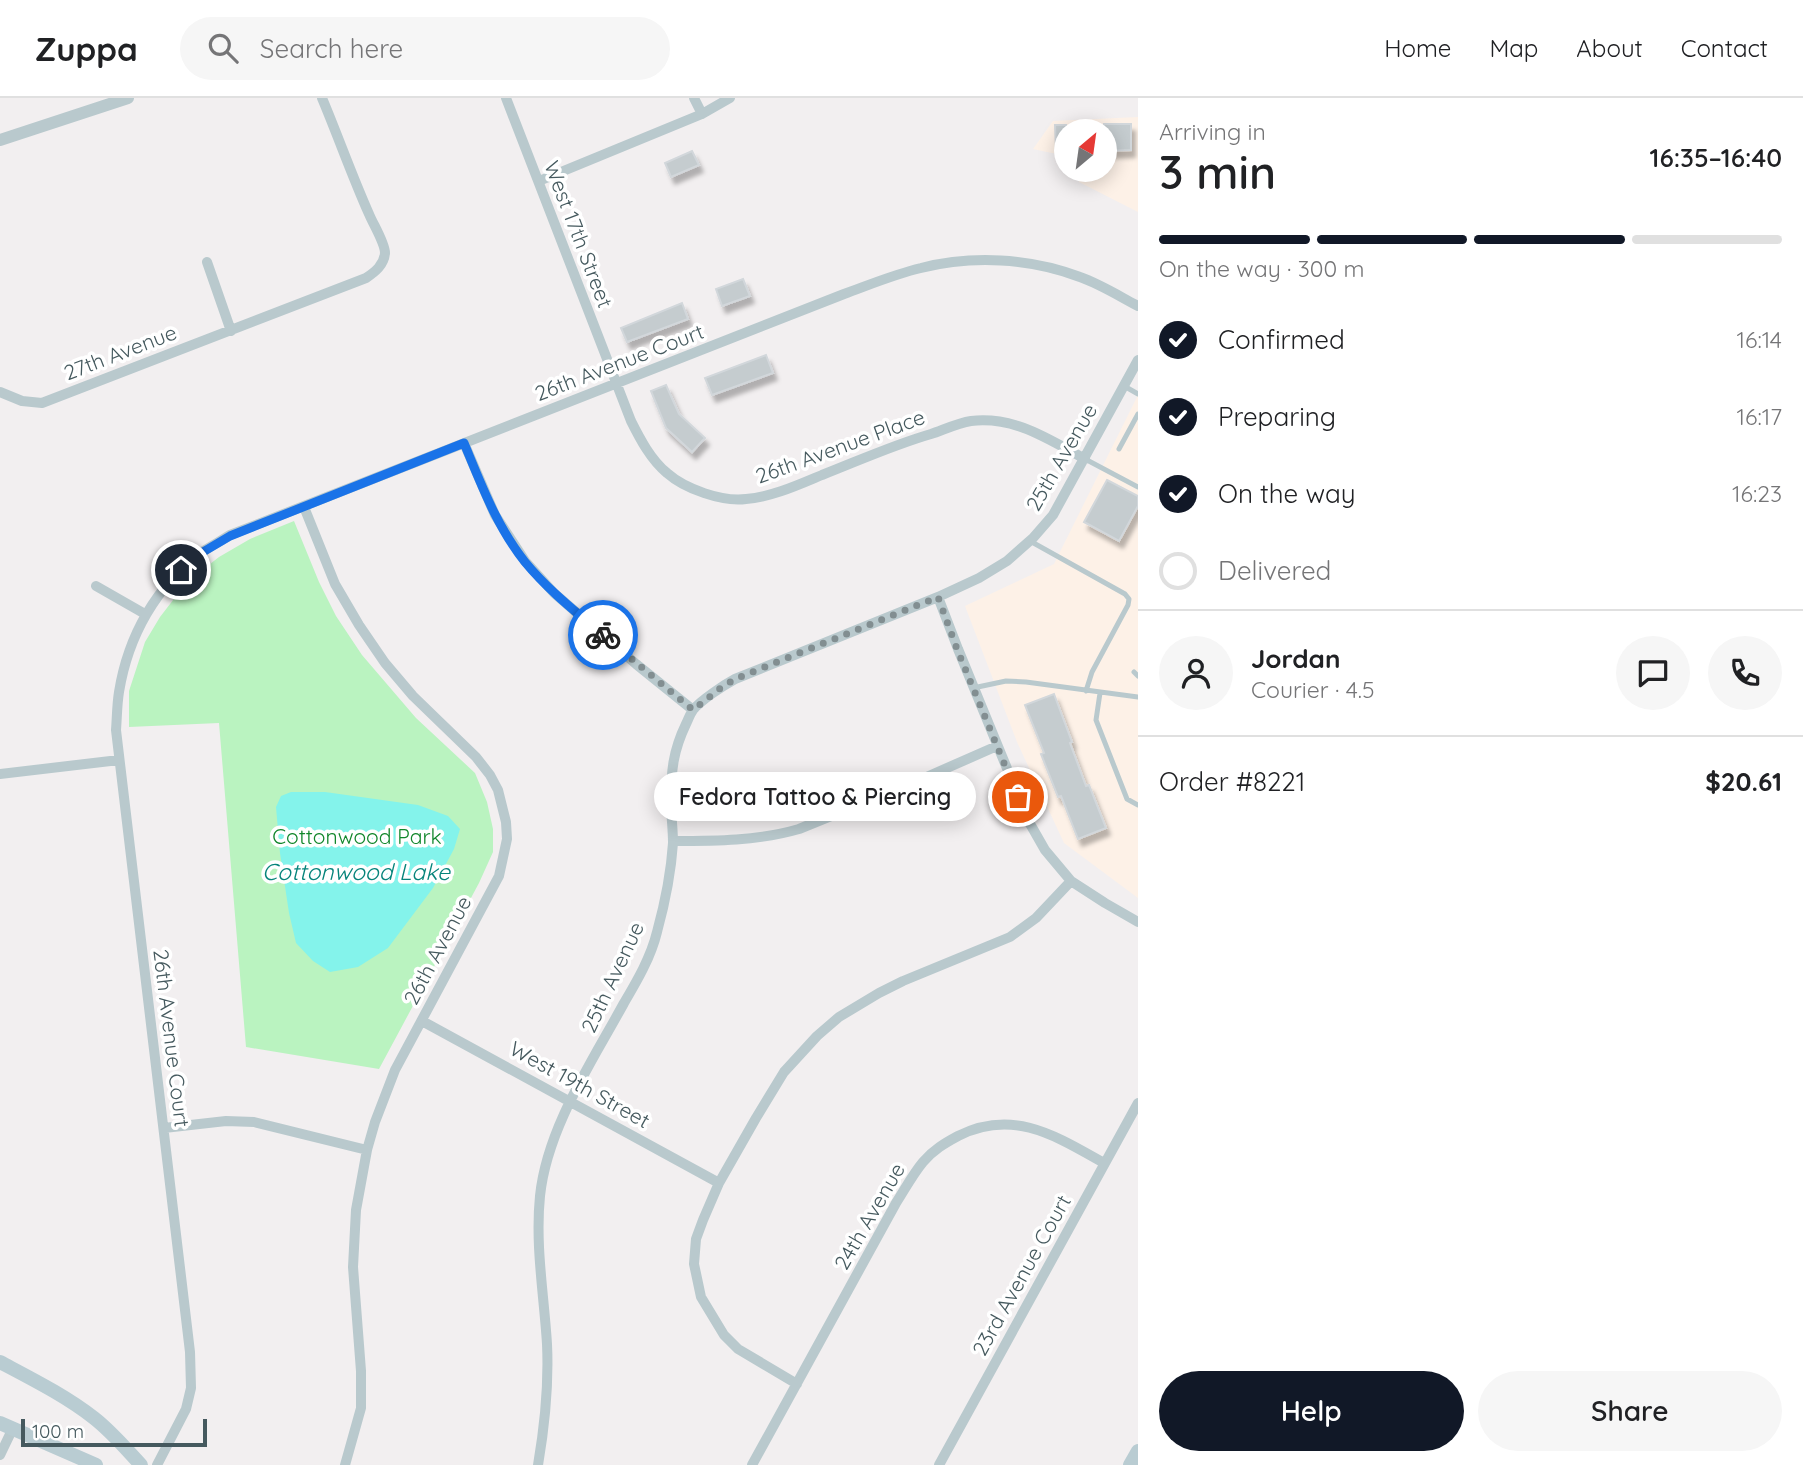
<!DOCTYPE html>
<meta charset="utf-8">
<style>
:root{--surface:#fff;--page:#f6f6f6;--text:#202124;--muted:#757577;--line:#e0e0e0;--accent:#111827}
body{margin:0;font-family:Quicksand,sans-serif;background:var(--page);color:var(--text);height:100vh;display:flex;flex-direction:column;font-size:26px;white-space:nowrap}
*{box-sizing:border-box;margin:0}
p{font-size:23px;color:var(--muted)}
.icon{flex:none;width:38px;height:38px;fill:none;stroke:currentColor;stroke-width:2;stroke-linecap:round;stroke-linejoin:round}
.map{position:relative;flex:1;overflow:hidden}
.details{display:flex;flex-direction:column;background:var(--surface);width:665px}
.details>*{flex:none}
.needle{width:46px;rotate:29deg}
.fabs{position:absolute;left:1054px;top:21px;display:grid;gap:14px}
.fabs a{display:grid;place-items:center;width:63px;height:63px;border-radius:50%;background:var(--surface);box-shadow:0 4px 18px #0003;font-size:35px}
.scale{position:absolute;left:21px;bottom:18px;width:186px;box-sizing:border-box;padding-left:7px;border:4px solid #45595e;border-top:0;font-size:19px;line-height:24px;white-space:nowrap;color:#45595e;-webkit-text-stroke:5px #fff;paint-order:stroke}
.pin{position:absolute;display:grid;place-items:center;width:60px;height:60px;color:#fff;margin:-30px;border:4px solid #fff;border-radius:50%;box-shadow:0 2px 7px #0007}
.courier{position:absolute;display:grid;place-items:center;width:70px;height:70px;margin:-35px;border:5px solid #1a73e8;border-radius:50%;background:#fff;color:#222;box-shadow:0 2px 9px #0007}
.bubble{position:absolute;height:49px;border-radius:24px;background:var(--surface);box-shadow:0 4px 18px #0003;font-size:23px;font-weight:600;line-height:49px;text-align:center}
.head em{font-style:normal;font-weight:600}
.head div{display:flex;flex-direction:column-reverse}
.head{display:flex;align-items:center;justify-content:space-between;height:119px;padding:0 21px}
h1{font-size:46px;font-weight:600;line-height:52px}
.bar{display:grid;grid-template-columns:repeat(4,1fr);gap:10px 7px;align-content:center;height:84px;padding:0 21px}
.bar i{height:9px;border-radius:5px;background:var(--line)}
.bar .selected{background:var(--accent)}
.bar p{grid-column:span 4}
.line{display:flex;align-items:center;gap:18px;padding:0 21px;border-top:2px solid var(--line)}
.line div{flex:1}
.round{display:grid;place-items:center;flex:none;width:74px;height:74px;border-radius:37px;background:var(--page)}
ol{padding:0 21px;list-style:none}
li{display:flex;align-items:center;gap:21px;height:77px}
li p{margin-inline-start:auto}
li .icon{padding:7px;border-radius:50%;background:var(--accent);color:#fff;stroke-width:4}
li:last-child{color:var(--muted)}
li i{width:38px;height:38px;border:4px solid var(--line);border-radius:50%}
.action{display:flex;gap:14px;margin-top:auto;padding:14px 21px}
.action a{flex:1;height:80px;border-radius:42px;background:var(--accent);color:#fff;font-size:28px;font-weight:600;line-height:80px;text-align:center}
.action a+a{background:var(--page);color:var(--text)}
header{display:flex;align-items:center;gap:42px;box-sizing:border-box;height:98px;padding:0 35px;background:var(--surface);border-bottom:2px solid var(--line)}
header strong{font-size:33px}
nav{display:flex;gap:38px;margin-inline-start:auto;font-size:24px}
.search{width:490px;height:63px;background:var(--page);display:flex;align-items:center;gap:18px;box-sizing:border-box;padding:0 24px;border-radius:38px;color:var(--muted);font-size:26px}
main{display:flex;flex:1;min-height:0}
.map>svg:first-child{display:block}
</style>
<header>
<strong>Zuppa</strong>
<div class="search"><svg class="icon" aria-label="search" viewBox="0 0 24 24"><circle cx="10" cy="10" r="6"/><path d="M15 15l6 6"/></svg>Search here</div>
<nav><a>Home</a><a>Map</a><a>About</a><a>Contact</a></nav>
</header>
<main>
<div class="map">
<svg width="1138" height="1367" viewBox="0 0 1138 1367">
<defs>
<filter id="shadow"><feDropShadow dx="4" dy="7" stdDeviation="2" flood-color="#0004"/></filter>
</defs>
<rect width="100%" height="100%" fill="#f2eff0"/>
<path fill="#fdf1e7" d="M1138 19V114L1079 84 1077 72H1104V33H1066V58L1033 51 1053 23Z
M1138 297V800L1064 745 1017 644 965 508 1054 466Z"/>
<path fill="#baf3c0" d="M294 423 319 484 336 518 362 557 416 620 475 675 487 704 493 731V754L479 785 379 971 246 949 219 625 129 629V593L145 544 160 519 187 484 219 459 250 441Z"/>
<path fill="#84f3eb" d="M291 694H325L418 707 448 718 460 731 454 751 433 790 388 850 358 869 330 874 313 863 296 845 289 815 280 755 276 709 281 698Z"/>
<path fill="#c5cccf" stroke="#d2d7db" stroke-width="2" filter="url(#shadow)" d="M1104 26H1131V52L1104 53Z
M1055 27H1066V53H1056Z
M692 53 699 67 671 79 665 65Z
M743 181 750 198 722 208 716 191Z
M682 205 688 221 627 244 621 230Z
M766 257 773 275 712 297 705 280Z
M666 287 679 316 705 340 692 354 666 330 651 293Z
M1107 382 1138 398V408L1119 443 1084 424Z
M1054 596 1072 644 1070 645 1086 688 1089 687 1106 730 1078 741 1061 698 1058 699 1041 656 1044 655 1025 607Z"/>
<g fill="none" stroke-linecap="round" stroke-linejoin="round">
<path stroke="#b9c9cd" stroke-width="5" d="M1124 288 1138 296
M1119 351 1138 316
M1085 361 1138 389
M1030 443 1125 496 1129 501 1128 507 1092 574 1086 593
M1134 574 1138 578
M973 590 1006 583 1026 584 1138 599
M1100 595 1096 622 1127 701 1138 707"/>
<path stroke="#b9c9cd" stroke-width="10" d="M506 0 631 323C640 341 651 362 667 375 685 391 722 404 746 401 772 399 798 387 822 377 858 363 893 347 931 336 943 332 958 325 971 323 1015 318 1048 341 1085 361
M694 0 702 16
M539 83 702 16 730 0
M207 164 231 233
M0 294 22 303 42 305 366 180C375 174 384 167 385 155 385 145 373 126 369 116 352 78 338 38 322 0
M464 345 495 417 525 463 554 495 636 566 693 612
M304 409 335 486 359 527 385 565 413 598 476 659 490 677 498 692 506 724 507 741 499 778 395 972 375 1024 367 1052 356 1112 353 1169 361 1273V1310L345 1367
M96 488 145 516
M938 499 958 551 1029 724 1045 752 1071 783 1105 805 1138 824
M0 676 119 662
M673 743C715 743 758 743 799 731L922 681 997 648
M422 923 719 1085
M164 1030 226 1023 254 1024 367 1052
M797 1286 738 1251 724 1237 701 1199 694 1166 696 1141 703 1122 719 1085 756 1020 784 974 817 938 839 919 879 895 903 883 1010 839 1036 820 1071 783
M0 1357 12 1332
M157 1367 186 1311 191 1290 190 1254 116 632C117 619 117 606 119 594 128 538 156 488 202 454 211 448 221 443 230 437L844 196C869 187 895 176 921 170 972 157 1030 160 1080 179 1100 186 1119 198 1138 208
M538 1367C545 1326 549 1288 547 1246 544 1197 535 1147 540 1098 547 1030 592 964 624 905 637 883 651 859 657 834 665 805 671 775 673 745 673 731 671 717 671 703 671 673 673 653 686 626 688 622 690 616 693 612 701 602 724 587 735 581L938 499 979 480 1007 463 1033 440 1053 417 1138 262
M752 1367 896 1105C905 1091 913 1076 923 1064 933 1052 945 1045 958 1038 1013 1010 1056 1038 1104 1065
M939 1367 1138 1005"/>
<path stroke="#b9c9cd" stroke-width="12" d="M0 42 128 0"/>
<path stroke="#b9ccd2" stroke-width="14" d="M0 1264C32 1281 66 1298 94 1320 112 1334 126 1351 141 1367
M0 1325 96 1367
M1130 1367 1138 1353"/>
</g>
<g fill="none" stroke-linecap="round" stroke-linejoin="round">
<path stroke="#828e91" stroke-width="7" stroke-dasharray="0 12.6" d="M603 537 693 612 722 589 735 581 938 499 957 551 1018 699"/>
<path stroke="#1a73e8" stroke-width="9" d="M181 472 203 454 230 438 464 345C481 386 497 429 525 464 548 492 576 514 603 537"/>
</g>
<g text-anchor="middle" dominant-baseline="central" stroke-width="7" stroke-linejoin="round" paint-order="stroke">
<g font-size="21" fill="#45595e" stroke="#fff">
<text transform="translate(579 136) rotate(69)">West 17th Street</text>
<text transform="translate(120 254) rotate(-21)">27th Avenue</text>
<text transform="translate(619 264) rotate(-21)">26th Avenue Court</text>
<text transform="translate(840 348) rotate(-20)">26th Avenue Place</text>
<text transform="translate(1061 359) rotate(-60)">25th Avenue</text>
<text transform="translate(437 852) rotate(-62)">26th Avenue</text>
<text transform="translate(612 879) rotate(-65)">25th Avenue</text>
<text transform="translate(172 940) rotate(83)">26th Avenue Court</text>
<text transform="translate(580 986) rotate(29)">West 19th Street</text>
<text transform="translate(869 1118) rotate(-60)">24th Avenue</text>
<text transform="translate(1021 1177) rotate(-61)">23rd Avenue Court</text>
</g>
<g font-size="21" fill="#10862a" stroke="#fff">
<text x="357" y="738">Cottonwood Park</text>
</g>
<g font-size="23" font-style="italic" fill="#06847b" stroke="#fff">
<text x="356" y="773">Cottonwood Lake</text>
</g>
</g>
</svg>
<div class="fabs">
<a><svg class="needle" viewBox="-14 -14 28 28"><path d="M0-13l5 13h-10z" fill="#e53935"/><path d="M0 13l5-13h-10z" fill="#757577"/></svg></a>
</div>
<div class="scale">100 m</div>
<div class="pin" style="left:1018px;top:699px;background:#ea580c"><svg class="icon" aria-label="bag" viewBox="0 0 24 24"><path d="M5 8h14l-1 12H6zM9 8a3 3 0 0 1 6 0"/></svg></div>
<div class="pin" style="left:181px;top:472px;background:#1f2937"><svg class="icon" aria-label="home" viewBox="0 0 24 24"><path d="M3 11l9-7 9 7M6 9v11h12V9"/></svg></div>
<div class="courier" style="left:603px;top:537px"><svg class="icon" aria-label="bike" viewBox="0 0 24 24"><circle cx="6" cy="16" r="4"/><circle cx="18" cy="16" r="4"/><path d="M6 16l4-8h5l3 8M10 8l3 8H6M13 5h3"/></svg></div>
<div class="bubble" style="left:654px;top:674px;width:322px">Fedora Tattoo &amp; Piercing</div>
</div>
<section class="details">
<div class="head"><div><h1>3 min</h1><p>Arriving in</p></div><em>16:35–16:40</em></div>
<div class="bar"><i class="selected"></i><i class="selected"></i><i class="selected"></i><i></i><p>On the way · 300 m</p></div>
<ol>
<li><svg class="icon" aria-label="check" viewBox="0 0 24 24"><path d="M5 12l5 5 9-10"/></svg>Confirmed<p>16:14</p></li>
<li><svg class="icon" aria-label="check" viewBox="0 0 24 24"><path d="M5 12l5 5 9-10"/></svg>Preparing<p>16:17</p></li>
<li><svg class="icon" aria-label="check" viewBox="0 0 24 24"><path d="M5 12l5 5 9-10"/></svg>On the way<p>16:23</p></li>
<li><i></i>Delivered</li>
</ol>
<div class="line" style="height:126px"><a class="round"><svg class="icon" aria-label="person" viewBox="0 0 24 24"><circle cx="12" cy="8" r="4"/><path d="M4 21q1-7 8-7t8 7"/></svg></a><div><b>Jordan</b><p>Courier · 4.5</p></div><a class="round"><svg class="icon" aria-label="chat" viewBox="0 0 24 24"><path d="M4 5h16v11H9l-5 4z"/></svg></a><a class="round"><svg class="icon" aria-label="phone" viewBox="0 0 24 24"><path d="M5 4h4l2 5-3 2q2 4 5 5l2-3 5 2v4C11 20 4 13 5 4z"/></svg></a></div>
<div class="line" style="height:91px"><div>Order #8221</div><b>$20.61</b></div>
<div class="action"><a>Help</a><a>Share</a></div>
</section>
</main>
